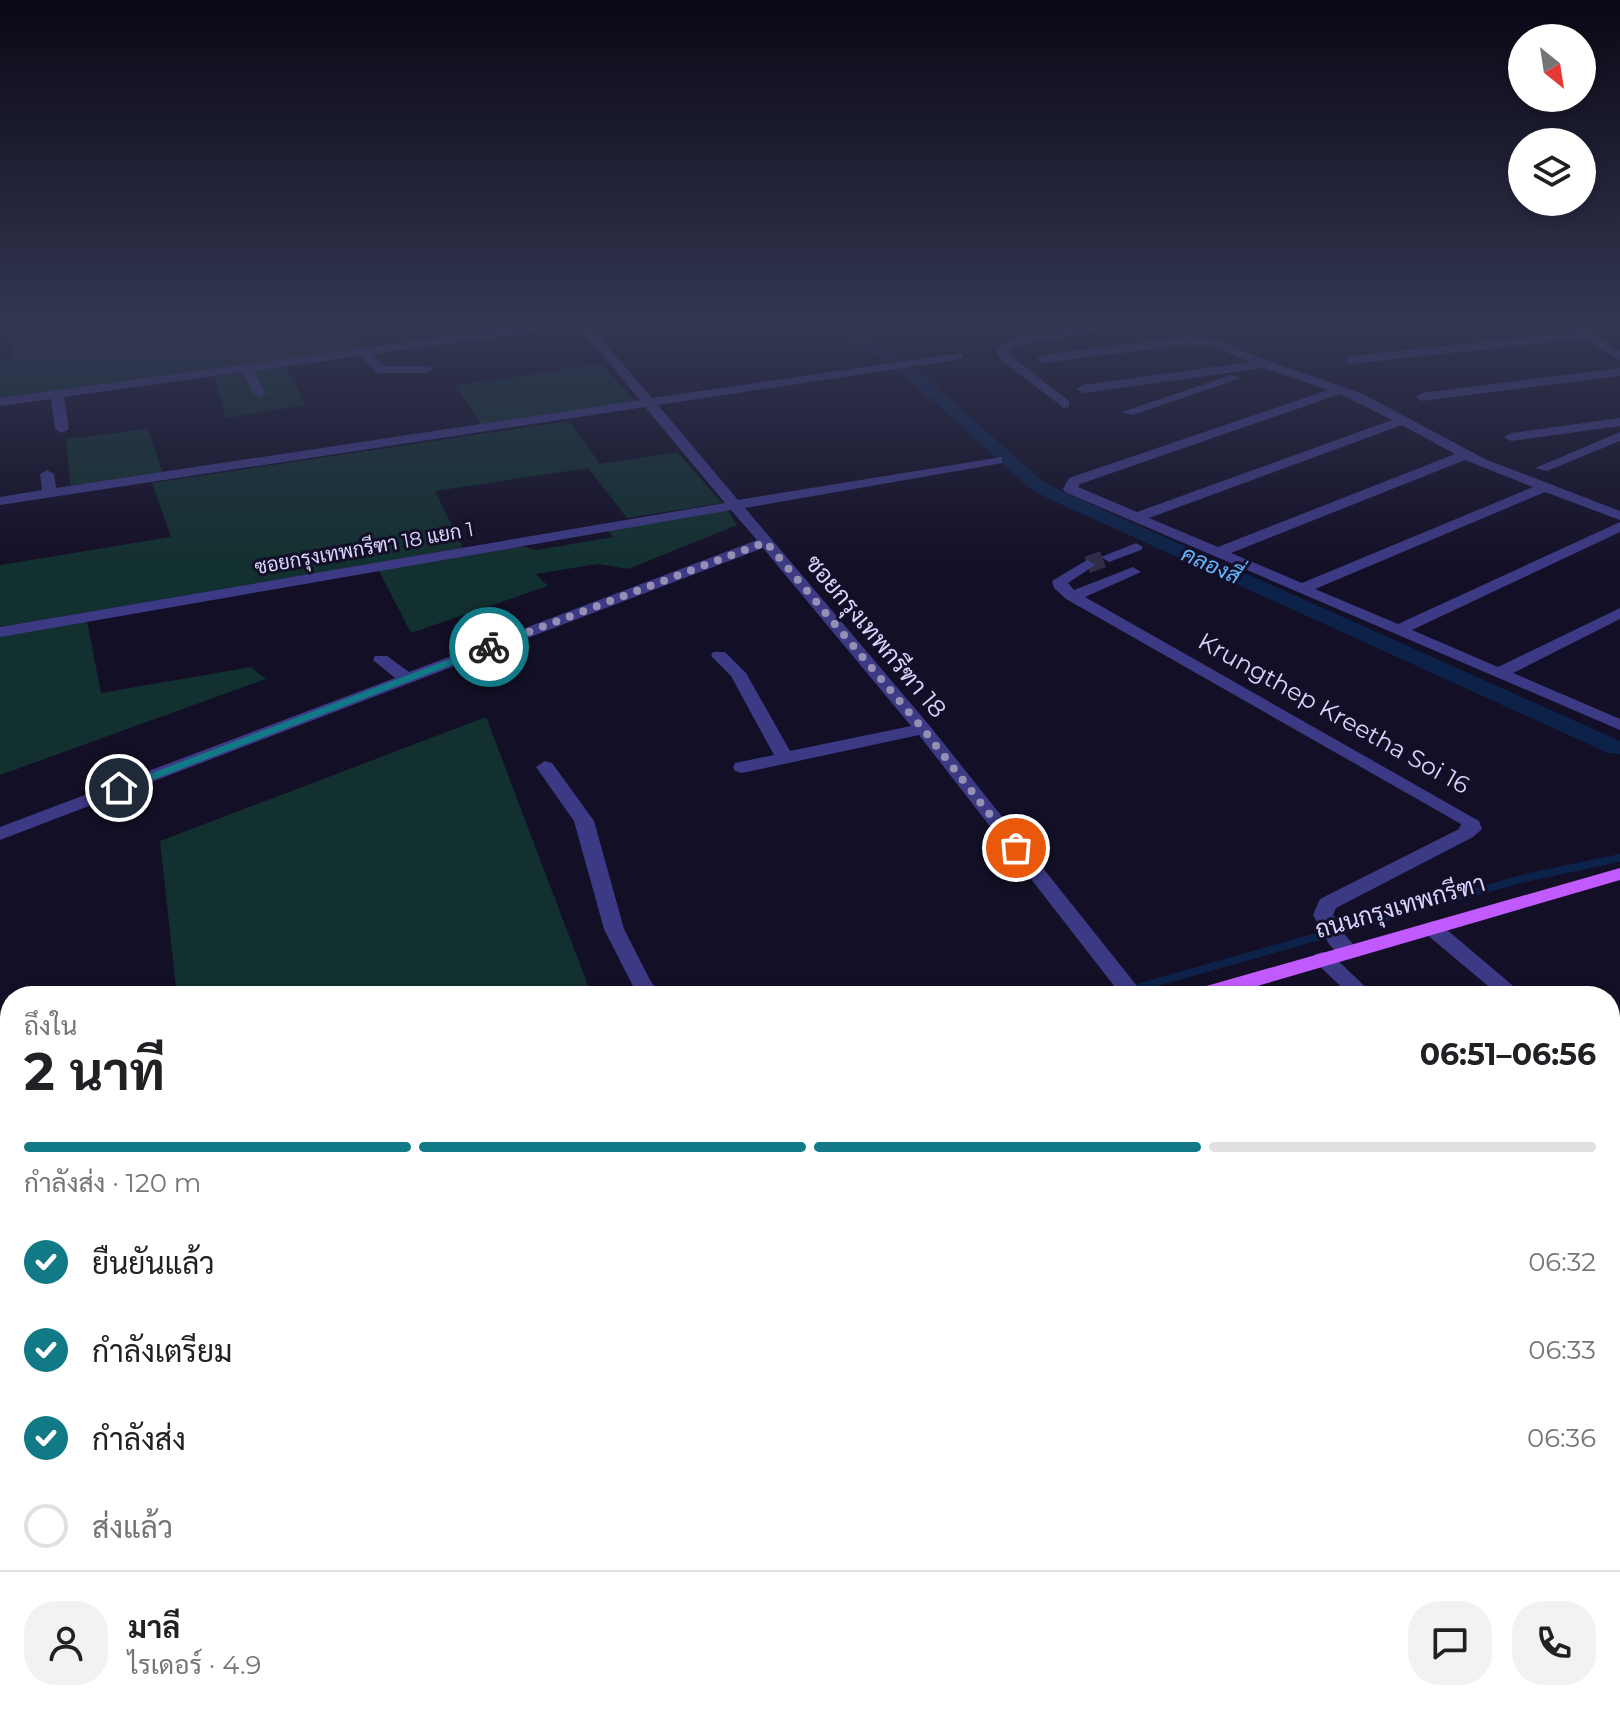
<!DOCTYPE html>
<html lang="th">
<meta charset="utf-8">
<style>
:root{--surface:#fff;--page:#f2f2f2;--text:#202124;--muted:#757577;--line:#e0e0e0;--accent:#127987}
body{margin:0;font-family:Montserrat,Sarabun,sans-serif;background:var(--page);color:var(--text);height:100vh;display:flex;flex-direction:column;font-size:30px;white-space:nowrap}
*{box-sizing:border-box;margin:0}
p{font-size:26px;color:var(--muted)}
.icon{flex:none;width:44px;height:44px;fill:none;stroke:currentColor;stroke-width:2;stroke-linecap:round;stroke-linejoin:round}
.map{position:relative;flex:1;overflow:hidden}
.panel{position:absolute;left:0px;top:986px;width:1620px;height:746px;display:flex;flex-direction:column;background:var(--surface);border-radius:32px 32px 0 0;box-shadow:0 4px 12px #0003}
.panel>*{flex:none}
.needle{width:52px;rotate:150deg}
.fabs{position:absolute;left:1508px;top:24px;display:grid;gap:16px}
.fabs a{display:grid;place-items:center;width:88px;height:88px;border-radius:50%;background:var(--surface);box-shadow:0 4px 12px #0003;font-size:40px}
.pin{position:absolute;display:grid;place-items:center;width:68px;height:68px;color:#fff;margin:-34px;border:4px solid #fff;border-radius:50%;box-shadow:0 2px 8px #0007}
.courier{position:absolute;display:grid;place-items:center;width:80px;height:80px;margin:-40px;border:6px solid #127987;border-radius:50%;background:#fff;color:#222;box-shadow:0 2px 10px #0007}
.summary em{font-style:normal;font-weight:700}
.summary div{display:flex;flex-direction:column-reverse}
.summary{display:flex;align-items:center;justify-content:space-between;height:136px;padding:0 24px}
h1{font-size:52px;font-weight:700;line-height:60px}
.bar{display:grid;grid-template-columns:repeat(4,1fr);gap:12px 8px;align-content:center;height:96px;padding:0 24px}
.bar i{height:10px;border-radius:6px;background:var(--line)}
.bar .active{background:var(--accent)}
.bar p{grid-column:span 4}
.line{display:flex;align-items:center;gap:20px;padding:0 24px;border-top:2px solid var(--line)}
.line div{flex:1}
.round{display:grid;place-items:center;flex:none;width:84px;height:84px;border-radius:32px;background:var(--page)}
ol{padding:0 24px;list-style:none}
li{display:flex;align-items:center;gap:24px;height:88px}
li p{margin-inline-start:auto}
li .icon{padding:8px;border-radius:50%;background:var(--accent);color:#fff;stroke-width:4}
li:last-child{color:var(--muted)}
li i{width:44px;height:44px;border:4px solid var(--line);border-radius:50%}
.map>svg:first-child{display:block}
</style>
<div class="map">
<svg width="1620" height="1731" viewBox="0 0 1620 1731">
<rect width="100%" height="100%" fill="#130f26"/>
<path fill="#12302f" d="M9 327H193L196 335 254 327H346L364 350 0 400V361L13 359Z
M418 327H489L494 333 427 342Z
M601 364 635 401 481 425 456 385Z
M285 366 306 405 226 418 214 376Z
M569 421 600 464 677 452 722 503 627 518 588 468 435 491 463 548 0 627V565L171 537 152 483Z
M148 429 163 474 71 488 66 439Z
M727 509 737 525 628 569 598 564 536 574 548 586 411 633 378 569 516 545 537 550 614 537 607 530Z
M87 621 101 693 251 667 266 679 0 775V636Z
M486 717 592 996H177L160 841Z
M1620 1651V1731H1446L1465 1722H1610V1656Z
M491 1722H851L854 1731H493Z"/>
<g fill="none" stroke-linecap="round" stroke-linejoin="round">
<path stroke="#0c2248" stroke-width="8" d="M1108 996 1525 878 1620 858"/>
<path stroke="#0c2248" stroke-width="10" d="M0 1308 10 1306"/>
<path fill="#0c2248" fill-rule="evenodd" d="M832 327H850L914 367 1039 478 1055 488 1620 741V754L1608 753 1043 496 1027 486 902 373Z"/>
<path stroke="#312d47" stroke-width="17" stroke-dasharray="17 9" stroke-linecap="butt" d="M1087 565 1109 557"/>
<path fill="#3d3a85" fill-rule="evenodd" d="M520 327H552L546 330 372 354 384 366H430L432 369 426 373H377L360 356 254 371 266 394 260 398 254 394 243 372 64 397 69 429 62 433 55 429 51 399 0 406V398Z
M579 327H591L652 398 961 353 963 356 957 360 658 405 738 500 1002 457V463L997 464 745 508 929 725 1145 996H1122L919 735 742 773 735 771 733 767 735 763 774 755 731 676 711 656 713 652H725L746 673 790 751 911 726 763 548 0 840V827L395 678 373 660 375 656H387L409 672 757 540 731 510 0 637V627L725 503 645 407 0 505V497L42 490 40 474 47 470 54 474 56 488 640 400Z
M1092 327H1123L1018 345 1008 350 1010 355 1069 401V407L1064 408 1001 360 996 349 1015 338Z
M1258 327 1248 331 1242 328 1243 327Z
M1577 327H1589L1590 333 1620 351V360L1582 339 1350 364 1344 360 1350 356 1578 332Z
M1183 337 1216 339 1261 358 1363 394 1485 459 1620 511V520L1545 492 1315 589 1398 624 1620 522V532L1412 630 1498 667 1620 608V619L1513 673 1620 719V730L1065 492 1063 489 1069 478 1328 390 1264 368 1083 393 1077 389 1083 385 1250 362 1210 345H1183L1043 363 1037 359 1043 355ZM1340 394 1392 420 1137 512 1078 487 1080 484ZM1402 425 1455 454 1218 547 1149 518ZM1465 460 1533 487 1302 583 1231 553Z
M1620 368V376L1422 401 1416 397 1422 393Z
M1231 375 1241 378 1133 415 1122 412Z
M1620 418V426L1511 441 1504 437 1511 433Z
M1620 432V441L1547 471 1535 468Z
M1136 543 1143 547 1141 550 1109 562 1101 557Z
M1087 560 1095 565 1068 583 1074 590 1128 569 1133 567 1141 572 1085 597 1479 821 1482 829 1473 837 1336 908 1333 915 1345 935 1359 951 1356 956H1340L1329 944 1313 915 1320 899 1459 829 1461 824 1066 599 1054 588 1052 581Z
M545 761 552 763 594 821 624 929 650 980 661 996H638L604 929 574 821 536 767Z
M1432 921 1439 923 1525 996H1500L1425 933 1422 928Z
M1323 952 1331 954 1375 996H1351L1312 959 1315 954Z
M1620 1020V1037L1610 1040V1023Z
M1610 1067 1620 1071V1091L1610 1087Z
M10 1547V1576L0 1579V1550Z
M1610 1561 1620 1565V1603L1610 1599Z
M1620 1609V1640L1610 1644V1613Z
M84 1722H118L119 1731H85Z
M871 1722H905L909 1731H875Z
M1199 1722H1233L1237 1731H1203Z
M1360 1722H1410L1406 1731H1356Z"/>
<path fill="#c25bff" fill-rule="evenodd" d="M1620 868V880L1223 996H1186L1189 991Z
M10 1327V1349L0 1352V1330Z"/>
</g>
<linearGradient id="sky" x2="0" y2="1"><stop stop-color="#0a0815"/><stop offset="0.57" stop-color="#333752"/><stop offset="1" stop-color="#333752" stop-opacity="0"/></linearGradient>
<rect width="1620" height="569" fill="url(#sky)"/>
<path fill="#127987" d="M489 644 494 647 493 649 123 791 113 788Z"/>
<g fill="none" stroke-linecap="round" stroke-linejoin="round">
<path stroke="#948fb3" stroke-width="8" stroke-dasharray="0 14.4" d="M489 647 766 542 923 729 1016 848"/>
</g>
<g text-anchor="middle" dominant-baseline="central" stroke-width="6" stroke-linejoin="round" paint-order="stroke">
<g font-size="20" fill="#d9d4ff" stroke="#130f26">
<text transform="translate(364 548) rotate(-10)">ซอยกรุงเทพกรีฑา 18 แยก 1</text>
</g>
<g font-size="22" font-style="italic" fill="#62b6ff" stroke="#130f26">
<text transform="translate(1211 565) rotate(24)">คลองสี่</text>
</g>
<g font-size="24" fill="#d9d4ff" stroke="#130f26">
<text transform="translate(876 636) rotate(50)">ซอยกรุงเทพกรีฑา 18</text>
<text transform="translate(1334 713) rotate(29)">Krungthep Kreetha Soi 16</text>
<text transform="translate(1400 906) rotate(-16)">ถนนกรุงเทพกรีฑา</text>
</g>
</g>
</svg>
<div class="fabs">
<a><svg class="needle" viewBox="-14 -14 28 28"><path d="M0-13l5 13h-10z" fill="#e53935"/><path d="M0 13l5-13h-10z" fill="#757577"/></svg></a>
<a><svg class="icon" aria-label="layers" viewBox="0 0 24 24"><path d="M12 4l9 5-9 5-9-5zM3 14l9 5 9-5"/></svg></a>
</div>
<div class="pin" style="left:1016px;top:848px;background:#ea580c"><svg class="icon" aria-label="bag" viewBox="0 0 24 24"><path d="M5 8h14l-1 12H6zM9 8a3 3 0 0 1 6 0"/></svg></div>
<div class="pin" style="left:119px;top:788px;background:#1f2937"><svg class="icon" aria-label="home" viewBox="0 0 24 24"><path d="M3 11l9-7 9 7M6 9v11h12V9"/></svg></div>
<div class="courier" style="left:489px;top:647px"><svg class="icon" aria-label="bike" viewBox="0 0 24 24"><circle cx="6" cy="16" r="4"/><circle cx="18" cy="16" r="4"/><path d="M6 16l4-8h5l3 8M10 8l3 8H6M13 5h3"/></svg></div>
<section class="panel">
<div class="summary"><div><h1>2 นาที</h1><p>ถึงใน</p></div><em>06:51–06:56</em></div>
<div class="bar"><i class="active"></i><i class="active"></i><i class="active"></i><i></i><p>กำลังส่ง · 120 m</p></div>
<ol>
<li><svg class="icon" aria-label="check" viewBox="0 0 24 24"><path d="M5 12l5 5 9-10"/></svg>ยืนยันแล้ว<p>06:32</p></li>
<li><svg class="icon" aria-label="check" viewBox="0 0 24 24"><path d="M5 12l5 5 9-10"/></svg>กำลังเตรียม<p>06:33</p></li>
<li><svg class="icon" aria-label="check" viewBox="0 0 24 24"><path d="M5 12l5 5 9-10"/></svg>กำลังส่ง<p>06:36</p></li>
<li><i></i>ส่งแล้ว</li>
</ol>
<div class="line" style="height:144px"><a class="round"><svg class="icon" aria-label="person" viewBox="0 0 24 24"><circle cx="12" cy="8" r="4"/><path d="M4 21q1-7 8-7t8 7"/></svg></a><div><b>มาลี</b><p>ไรเดอร์ · 4.9</p></div><a class="round"><svg class="icon" aria-label="chat" viewBox="0 0 24 24"><path d="M4 5h16v11H9l-5 4z"/></svg></a><a class="round"><svg class="icon" aria-label="phone" viewBox="0 0 24 24"><path d="M5 4h4l2 5-3 2q2 4 5 5l2-3 5 2v4C11 20 4 13 5 4z"/></svg></a></div>
</section>
</div>
